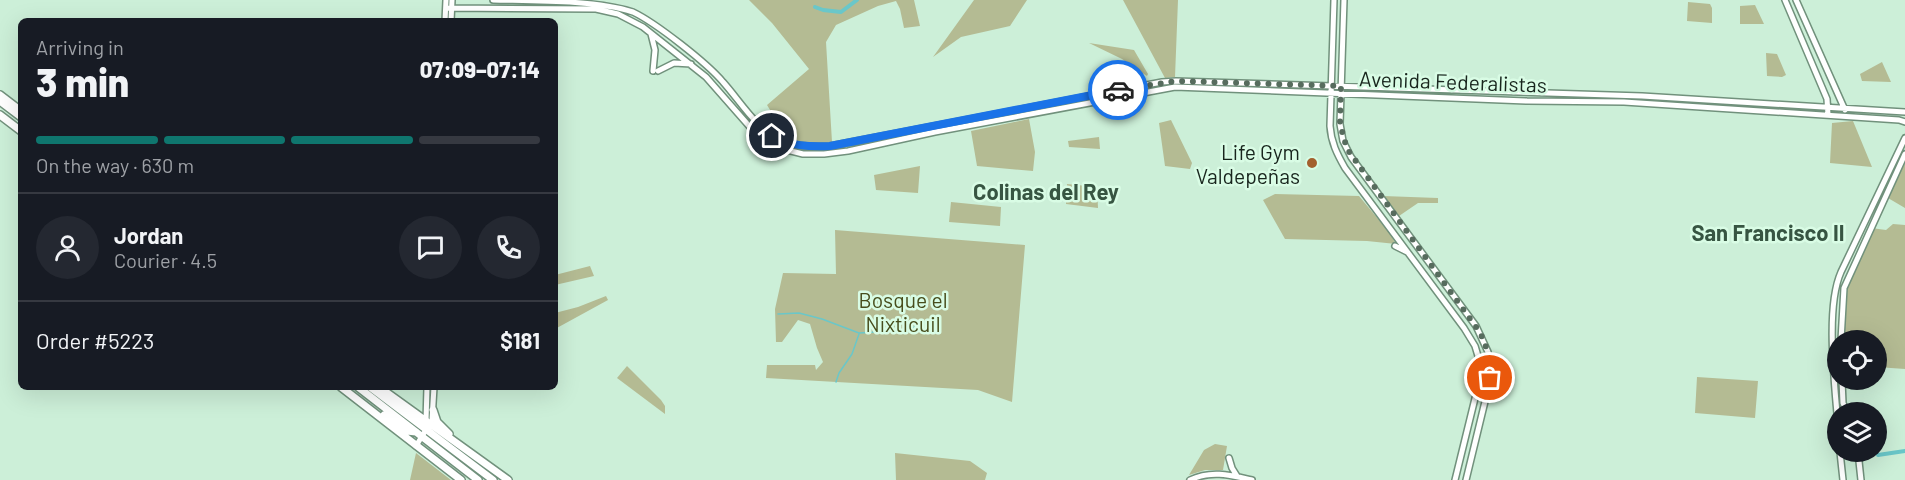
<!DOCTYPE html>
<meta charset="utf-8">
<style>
:root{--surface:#171b24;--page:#242831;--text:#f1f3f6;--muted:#9ea1a6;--line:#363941;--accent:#0f766e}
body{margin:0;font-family:Barlow,sans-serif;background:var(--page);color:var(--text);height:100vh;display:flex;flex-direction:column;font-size:22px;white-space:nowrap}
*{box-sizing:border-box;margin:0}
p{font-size:20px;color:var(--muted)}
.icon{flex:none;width:33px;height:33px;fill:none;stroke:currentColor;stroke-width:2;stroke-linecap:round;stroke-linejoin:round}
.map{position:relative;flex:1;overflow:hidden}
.sheet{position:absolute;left:18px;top:18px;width:540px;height:372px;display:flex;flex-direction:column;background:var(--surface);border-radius:9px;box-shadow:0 6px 24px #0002}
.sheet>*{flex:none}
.fabs{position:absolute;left:1827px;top:330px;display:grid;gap:12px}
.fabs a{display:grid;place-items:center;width:60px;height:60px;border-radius:50%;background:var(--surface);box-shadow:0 6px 24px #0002;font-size:30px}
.pin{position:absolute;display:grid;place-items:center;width:51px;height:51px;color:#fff;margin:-26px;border:3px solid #fff;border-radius:50%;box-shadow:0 2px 6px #0007}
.courier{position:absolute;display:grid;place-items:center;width:60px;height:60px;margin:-30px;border:4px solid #1a73e8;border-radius:50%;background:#fff;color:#222;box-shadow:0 2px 8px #0007}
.head em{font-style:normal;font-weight:800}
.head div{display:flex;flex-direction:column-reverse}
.head{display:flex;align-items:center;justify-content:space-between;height:102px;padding:0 18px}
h1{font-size:39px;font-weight:800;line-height:45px}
.bar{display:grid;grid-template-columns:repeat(4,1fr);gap:9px 6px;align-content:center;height:72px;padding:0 18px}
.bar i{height:8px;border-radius:4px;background:var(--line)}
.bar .on{background:var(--accent)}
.bar p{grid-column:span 4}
.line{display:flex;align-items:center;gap:15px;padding:0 18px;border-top:2px solid var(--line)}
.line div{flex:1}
.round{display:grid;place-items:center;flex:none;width:63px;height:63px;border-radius:32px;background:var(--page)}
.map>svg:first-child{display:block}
</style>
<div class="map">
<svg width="1905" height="480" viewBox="0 0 1905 480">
<rect width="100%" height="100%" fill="#ccefd8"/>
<path fill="#b4bb93" d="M749 0H914L920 26 904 28 900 9 896 1 878 6 836 25 826 42 832 142C802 145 790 143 765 127L775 118 767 105 809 69 772 23Z
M974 0H1027L1010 26 961 37 933 57Z
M1123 0H1178L1175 77 1165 78Z
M1688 2 1710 4 1712 8V23L1687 21Z
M1755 5 1764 24H1740V6Z
M1089 43 1134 50 1148 74 1147 76 1122 59Z
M1766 53 1777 54 1786 75 1782 77 1767 76Z
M1882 62 1891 82 1862 81 1860 74Z
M1029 119 1035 152 1033 171 977 166 971 131Z
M1171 120 1192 163 1190 169 1165 166 1159 123Z
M1853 121 1872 167 1830 163 1832 123Z
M1099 137 1100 149 1069 147 1068 141Z
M1905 163V208L1888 198Z
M920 166 918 193 876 190 874 175Z
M1067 184 1097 187 1098 208 1066 204Z
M1275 194 1359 196 1389 232 1396 244 1367 241 1285 239 1263 200Z
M1383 196 1438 198V203H1418L1399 216Z
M951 202 1001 207 1000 226 949 222Z
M1893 224 1905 225V369L1877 367 1876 340H1841L1842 297 1871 228 1886 230Z
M835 230 1025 245 1012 402 978 390 766 378 767 365H815L816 370 823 362 817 348 810 324 798 320 782 342H776L775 309 783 273 836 274Z
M590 266 594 276 555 285V275Z
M606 296 608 300 555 329V313L578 307Z
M627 366 661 400 665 406V414L617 378Z
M1697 377 1758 381 1755 418 1695 413Z
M1215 444 1227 446 1223 470H1205L1189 475 1204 450Z
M416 453 451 480H410Z
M895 453 970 461 987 473 985 480H896Z"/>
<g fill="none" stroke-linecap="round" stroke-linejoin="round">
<path stroke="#6ac7c9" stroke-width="1.5" d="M778 314 799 313 822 319 859 333 908 330 929 320
M836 382 839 373 852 354 859 334"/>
<path stroke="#6ac7c9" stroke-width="4" d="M815 7 823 10 841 12 857 0
M1878 455 1905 451"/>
<defs>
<path id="minor" d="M493 0C535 1 595 0 633 12 656 23 707 63 723 82 741 102 756 129 781 140 796 147 813 147 830 146L1162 82 1176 81 1642 96 1905 112
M1334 0 1330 126C1331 142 1337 154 1345 168L1464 328 1475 346 1478 356 1480 378 1455 480
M1344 0 1340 124 1343 141 1351 157 1476 326 1488 352 1491 371 1489 385 1466 480
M1785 0 1827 99 1828 115
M1796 0 1845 110
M446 8 596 9 618 14 643 27 706 77 757 135 779 148 803 154H824L848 151 935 132 1175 87 1527 101 1624 102 1899 120 1905 122
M445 21 446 0
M451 21 452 0
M651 34 655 50 653 71
M658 71 674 63 691 64
M1395 246 1407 252
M1841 340 1844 288 1905 154
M1842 380 1843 403 1847 412
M426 421 427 387
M1838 426C1835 385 1825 308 1841 272L1905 138
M416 446 432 420 434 387
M1840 452 1843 480
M1858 452 1861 480
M1229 458 1232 468 1237 476
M1190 480C1211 470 1230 475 1252 480"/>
<path id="major" d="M0 95 21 111
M0 101 21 117
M0 115 21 131
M341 387 461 480
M358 387 478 480
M370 387 493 480
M379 387 508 480
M433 410 437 422 449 434
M384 415 407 431 416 432"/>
</defs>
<use href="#minor" stroke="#71917c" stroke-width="8"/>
<use href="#major" stroke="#71917c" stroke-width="10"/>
<use href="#minor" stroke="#fff" stroke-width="5"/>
<use href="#major" stroke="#fff" stroke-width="7"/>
</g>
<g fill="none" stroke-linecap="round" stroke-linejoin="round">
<path stroke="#576c5e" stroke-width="6" stroke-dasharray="0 10.8" d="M1118 90 1176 81 1341 86 1340 124 1347 149 1479 331C1487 346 1491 360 1490 378"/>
<path stroke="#1a73e8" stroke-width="8" d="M772 136C791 146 809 147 830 146L1118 90"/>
</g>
<circle fill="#a3602e" stroke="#d9fce5" stroke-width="2" cx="1312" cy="163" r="6"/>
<g text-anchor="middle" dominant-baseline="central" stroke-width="5" stroke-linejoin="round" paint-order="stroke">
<g font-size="21" fill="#18251d" stroke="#d9fce5">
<text transform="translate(1453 81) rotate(2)">Avenida Federalistas</text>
</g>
<g font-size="21" fill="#18251d" stroke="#d9fce5" text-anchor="end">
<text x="1300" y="151">Life Gym<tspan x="1300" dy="24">Valdepeñas</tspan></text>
</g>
<g font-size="21" fill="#474d1c" stroke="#d9fce5">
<text x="903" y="299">Bosque el<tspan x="903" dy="24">Nixticuil</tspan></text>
</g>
<g font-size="22" font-weight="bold" fill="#375542" stroke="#d9fce5">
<text x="1046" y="191">Colinas del Rey</text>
<text x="1768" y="232">San Francisco II</text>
</g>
</g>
</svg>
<div class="fabs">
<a><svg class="icon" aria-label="locate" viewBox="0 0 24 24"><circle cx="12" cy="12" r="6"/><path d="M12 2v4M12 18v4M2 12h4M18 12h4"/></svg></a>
<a><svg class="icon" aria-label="layers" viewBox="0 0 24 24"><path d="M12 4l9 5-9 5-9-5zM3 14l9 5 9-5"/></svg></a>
</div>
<div class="pin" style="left:1490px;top:378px;background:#ea580c"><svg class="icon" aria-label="bag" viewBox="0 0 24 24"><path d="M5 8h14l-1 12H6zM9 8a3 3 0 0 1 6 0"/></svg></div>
<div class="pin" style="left:772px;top:136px;background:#1f2937"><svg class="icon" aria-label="home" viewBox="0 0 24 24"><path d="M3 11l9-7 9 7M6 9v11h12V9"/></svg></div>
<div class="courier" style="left:1118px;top:90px"><svg class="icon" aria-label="car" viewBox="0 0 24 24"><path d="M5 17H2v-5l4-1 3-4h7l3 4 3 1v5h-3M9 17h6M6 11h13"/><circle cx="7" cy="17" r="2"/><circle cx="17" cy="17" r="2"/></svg></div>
<section class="sheet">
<div class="head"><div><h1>3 min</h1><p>Arriving in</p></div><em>07:09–07:14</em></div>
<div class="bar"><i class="on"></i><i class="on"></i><i class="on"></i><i></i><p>On the way · 630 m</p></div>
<div class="line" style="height:108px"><a class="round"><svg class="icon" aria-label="person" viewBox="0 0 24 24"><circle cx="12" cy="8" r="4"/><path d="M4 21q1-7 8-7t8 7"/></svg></a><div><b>Jordan</b><p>Courier · 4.5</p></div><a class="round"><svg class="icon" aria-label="chat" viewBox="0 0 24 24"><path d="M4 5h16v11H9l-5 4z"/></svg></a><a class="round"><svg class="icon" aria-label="phone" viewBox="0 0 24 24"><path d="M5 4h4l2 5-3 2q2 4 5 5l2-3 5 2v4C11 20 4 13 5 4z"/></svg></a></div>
<div class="line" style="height:78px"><div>Order #5223</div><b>$181</b></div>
</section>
</div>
